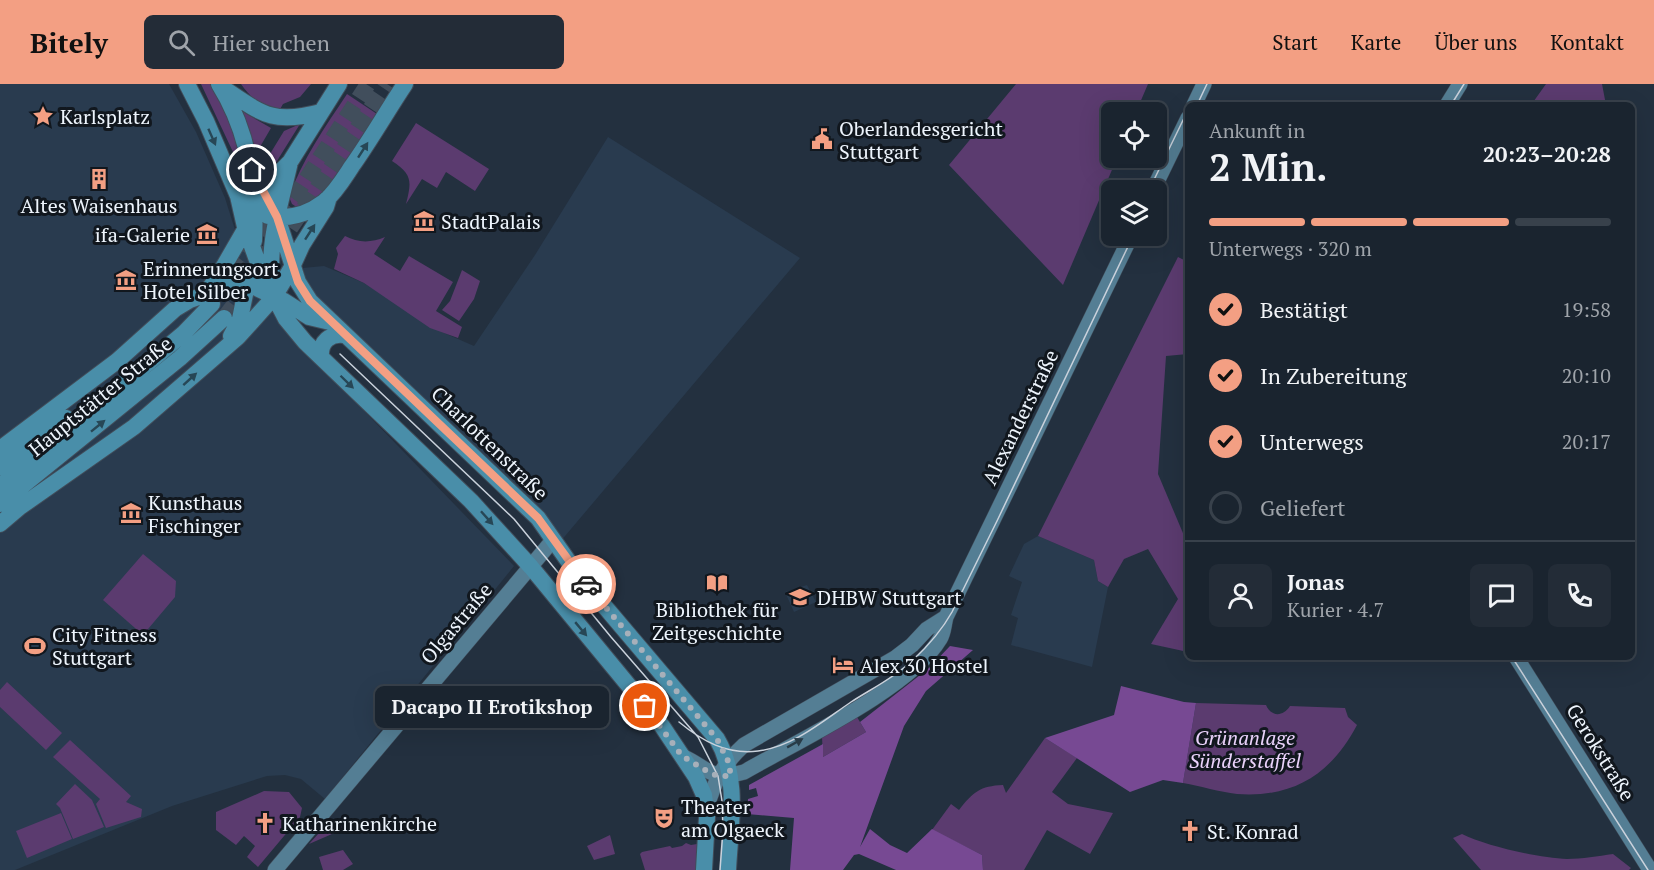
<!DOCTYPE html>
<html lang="de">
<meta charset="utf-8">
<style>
:root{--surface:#1a242f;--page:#232c37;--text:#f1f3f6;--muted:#9fa4aa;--line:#38414b;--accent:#f39f83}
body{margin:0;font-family:"PT Serif",serif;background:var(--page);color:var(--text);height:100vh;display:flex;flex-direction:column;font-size:22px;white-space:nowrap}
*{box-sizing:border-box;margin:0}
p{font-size:20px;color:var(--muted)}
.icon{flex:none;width:33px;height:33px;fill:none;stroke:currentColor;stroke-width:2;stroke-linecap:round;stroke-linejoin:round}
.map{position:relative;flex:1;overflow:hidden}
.sheet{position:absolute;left:1185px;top:18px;width:450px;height:558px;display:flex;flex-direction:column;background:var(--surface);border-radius:9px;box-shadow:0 6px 24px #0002,0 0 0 2px var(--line)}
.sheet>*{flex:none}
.controls{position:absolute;left:1101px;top:18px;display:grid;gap:12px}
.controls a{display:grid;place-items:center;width:66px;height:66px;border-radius:9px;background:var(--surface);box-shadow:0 6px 24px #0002,0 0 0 2px var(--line);font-size:30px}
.pin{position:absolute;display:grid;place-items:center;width:51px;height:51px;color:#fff;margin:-26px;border:3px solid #fff;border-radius:50%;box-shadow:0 2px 6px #0007}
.courier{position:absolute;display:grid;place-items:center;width:60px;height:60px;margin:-30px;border:4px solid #f39f83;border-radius:50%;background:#fff;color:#222;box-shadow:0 2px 8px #0007}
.bubble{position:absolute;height:42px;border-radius:9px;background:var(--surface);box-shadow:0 6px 24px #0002,0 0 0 2px var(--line);font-size:20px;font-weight:700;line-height:42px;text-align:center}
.overview em{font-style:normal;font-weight:700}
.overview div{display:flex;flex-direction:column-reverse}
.overview{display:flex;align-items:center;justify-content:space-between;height:102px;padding:0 24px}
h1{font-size:39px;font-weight:700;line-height:45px}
.bar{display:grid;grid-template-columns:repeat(4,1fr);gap:9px 6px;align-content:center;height:72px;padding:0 24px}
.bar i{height:8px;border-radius:4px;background:var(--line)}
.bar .on{background:var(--accent)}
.bar p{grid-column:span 4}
.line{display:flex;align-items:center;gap:15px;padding:0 24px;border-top:2px solid var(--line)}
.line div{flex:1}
.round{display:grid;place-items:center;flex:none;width:63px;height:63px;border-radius:9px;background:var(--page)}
ol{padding:0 24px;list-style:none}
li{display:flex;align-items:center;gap:18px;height:66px}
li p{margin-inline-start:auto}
li .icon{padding:6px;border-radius:50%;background:var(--accent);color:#111;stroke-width:4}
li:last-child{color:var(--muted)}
li i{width:33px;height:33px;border:3px solid var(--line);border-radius:50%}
header{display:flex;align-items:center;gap:36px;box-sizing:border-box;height:84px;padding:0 30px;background:var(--accent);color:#111}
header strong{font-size:28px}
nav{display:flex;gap:33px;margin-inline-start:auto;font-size:21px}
.search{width:420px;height:54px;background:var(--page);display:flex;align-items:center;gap:15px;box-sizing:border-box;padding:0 21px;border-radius:9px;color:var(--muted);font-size:22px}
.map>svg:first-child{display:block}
</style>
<header>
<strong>Bitely</strong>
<div class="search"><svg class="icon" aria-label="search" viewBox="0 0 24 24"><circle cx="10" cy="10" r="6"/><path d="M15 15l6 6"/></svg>Hier suchen</div>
<nav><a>Start</a><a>Karte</a><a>Über uns</a><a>Kontakt</a></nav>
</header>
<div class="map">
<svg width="1654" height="786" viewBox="0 0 1654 786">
<rect width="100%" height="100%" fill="#23303f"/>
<path fill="#293b4f" d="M0 0H169L196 48 225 114 236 149 312 273 514 482 325 715 301 695 285 691 267 692 172 722 15 786H0Z
M608 53 800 174 560 458 334 232 308 203 303 184 324 182 364 199 442 248 474 262 535 171Z
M1038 452 1094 476 1098 497 1108 503 1092 583 1011 561 1018 534 1011 531 1022 498 1009 492 1024 460Z
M807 501 816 518 794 528 785 508Z"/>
<path fill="#5b3b6f" d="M201 0H211L225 24 240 69 233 68Z
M241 0H311L300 13 283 20 279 27C264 26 249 12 241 0Z
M1016 0H1148L1136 28H1112V74H1117L1063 201 949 81Z
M1546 0H1602L1606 21H1531Z
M347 10 380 32 321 115 298 124 292 120 289 113C302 76 325 43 347 10Z
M240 26 271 44 257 68Z
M416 39 489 85 475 107 446 88 437 104 422 95 406 120C412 97 412 90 392 77Z
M300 40 267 93 262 83 284 47Z
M345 152C358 159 371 159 385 153L374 170 400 187 409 172 453 198 436 227 462 243 458 254 430 244 364 199 334 185 338 170 336 164Z
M1178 173 1188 178V270L1166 272 1158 390 1188 461V568L1151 560 1178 515 1148 465 1124 475 1108 503 1098 497 1094 476 1038 452Z
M462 186 480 197 474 215 459 237 442 226 450 217Z
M143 470 176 497 175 513 143 551 103 516Z
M7 598 62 649 46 666 0 623V606Z
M1196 619 1266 621C1271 633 1283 633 1290 622L1345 624 1348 633 1357 641C1331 690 1294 714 1237 710 1219 708 1201 702 1183 699Z
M857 633 866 648 823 673 822 653Z
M1045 654 1077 674 1052 708 1068 720 1113 729 1090 770 1047 746 1024 786H983L982 771 932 746 951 720 959 726C973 708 980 702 1003 701L1006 709Z
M70 656 131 712 126 718 142 725 141 733 106 744 96 720 100 715 53 673Z
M75 700 92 716 104 743 73 755 60 724 56 720Z
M264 707 289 708 302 724 300 733 258 783 247 773 255 762 244 752 236 761 216 746V728Z
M61 729 72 755 27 774 16 747Z
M343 735 355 740 309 760 330 737Z
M1462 750C1486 762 1539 774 1567 775 1582 775 1598 772 1613 770L1631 784 1629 786H1481L1453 754Z
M610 751 615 770 594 776 587 762Z
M686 759 691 761 697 760V786H645L640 770 642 768 670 762 672 764 682 762Z
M343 766 353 780 343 786H323L319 773Z"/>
<path fill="#774993" d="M950 562 973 566 926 607 904 642 860 763 870 745 890 761 907 769 932 745 982 771 983 786H896L859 770 854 771 843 786H790L794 734 747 730 748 715 758 712 756 704 749 706V701L823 660V673L866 648 860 638 929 584Z
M1121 602 1184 618 1196 619 1183 699 1163 696 1130 708 1045 654 1114 631Z"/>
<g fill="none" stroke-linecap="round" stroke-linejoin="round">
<path stroke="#414e5c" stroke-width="16" stroke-dasharray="16 8" stroke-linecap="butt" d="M277 164 387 0
M220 210 299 106 368 0
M224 234 247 204"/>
<defs>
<path id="secondary" d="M1194 21 1204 0
M1447 21 1460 0
M1153 106 1188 34
M1516 573 1650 786
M682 672C709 684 710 698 744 688 796 658 911 604 940 555 944 549 944 540 946 533L1131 152
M706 725C715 697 722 681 744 661L895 574 912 561 927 545 946 533
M275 786 553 456"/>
<path id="primary" d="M187 0 206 37 238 112 245 143 261 187 286 235 305 258 471 417 531 483 662 642 696 693 704 711 707 733 704 786
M219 0C249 48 257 102 254 157
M223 4C262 30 273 41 321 28
M252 86 277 133 298 198 310 217 538 434 578 491 717 655C740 694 730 743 728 786
M268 132C288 136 308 130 324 118 336 108 344 94 352 82 371 55 387 27 405 0
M273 203C266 161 281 119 290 78
M205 210 217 194 276 92 290 78 339 0
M231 252 240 235 249 191
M321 272C320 258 330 249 344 251
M0 365 117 277 175 225 190 216 230 202 248 200 284 217 309 233 330 238
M0 383 66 334
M0 402 183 250 212 220
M0 420 180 274 224 234
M0 440 20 423 134 343 238 253 274 213 292 183 302 161 326 123 329 113"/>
</defs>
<use href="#secondary" stroke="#414d5a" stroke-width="16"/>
<use href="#primary" stroke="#414d5a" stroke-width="18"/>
<use href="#secondary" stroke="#547e94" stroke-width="15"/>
<use href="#primary" stroke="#498ea9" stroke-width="16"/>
<path stroke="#cad2dc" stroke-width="1.5" d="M1197 21 1207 0
M1451 21 1464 0
M1149 106 1188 26
M340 270 514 435 611 553 698 653 718 692 722 717 723 746 720 786
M1512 573 1648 786
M679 638C702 657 727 671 758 667 793 663 823 637 851 618 871 605 894 594 912 577 927 563 942 546 952 528L997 437 1133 152"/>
</g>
<defs><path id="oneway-solid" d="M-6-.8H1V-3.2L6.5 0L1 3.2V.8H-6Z" transform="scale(1.5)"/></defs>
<g fill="#274756">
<use href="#oneway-solid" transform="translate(212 53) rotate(66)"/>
<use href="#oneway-solid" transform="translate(363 66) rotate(-57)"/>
<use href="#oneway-solid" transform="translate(310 148) rotate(-57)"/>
<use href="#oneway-solid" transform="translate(190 295) rotate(-42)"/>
<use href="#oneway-solid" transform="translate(347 298) rotate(44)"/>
<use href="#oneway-solid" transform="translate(98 342) rotate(-39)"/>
<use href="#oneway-solid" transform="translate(487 434) rotate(48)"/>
<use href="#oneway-solid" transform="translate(581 545) rotate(50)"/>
</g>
<use fill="#283b47" href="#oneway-solid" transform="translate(795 659) rotate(-29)"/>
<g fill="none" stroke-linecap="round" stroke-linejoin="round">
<path stroke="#a7b0ba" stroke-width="6" stroke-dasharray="0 10.8" d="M586 500 717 655 728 677 731 692H718L710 689 682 672 645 622"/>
<path stroke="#f39f83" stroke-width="8" d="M252 86 277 133 298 198 310 217 538 434 586 500"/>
</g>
<defs>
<symbol id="sight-bare" viewBox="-9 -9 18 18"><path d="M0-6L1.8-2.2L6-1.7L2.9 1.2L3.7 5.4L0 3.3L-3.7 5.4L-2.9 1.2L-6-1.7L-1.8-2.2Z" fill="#f39f83" stroke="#11171e" stroke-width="2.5" paint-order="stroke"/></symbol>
<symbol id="civic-bare" viewBox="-9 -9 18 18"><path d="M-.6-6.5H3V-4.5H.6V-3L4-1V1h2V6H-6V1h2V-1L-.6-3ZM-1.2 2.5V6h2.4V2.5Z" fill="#f39f83" stroke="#11171e" stroke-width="2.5" paint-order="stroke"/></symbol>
<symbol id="building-bare" viewBox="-9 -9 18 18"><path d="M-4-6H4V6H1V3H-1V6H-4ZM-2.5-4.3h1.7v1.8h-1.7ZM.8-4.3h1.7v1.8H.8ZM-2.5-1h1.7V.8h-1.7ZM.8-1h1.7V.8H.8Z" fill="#f39f83" stroke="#11171e" stroke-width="2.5" paint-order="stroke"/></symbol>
<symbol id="museum-bare" viewBox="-9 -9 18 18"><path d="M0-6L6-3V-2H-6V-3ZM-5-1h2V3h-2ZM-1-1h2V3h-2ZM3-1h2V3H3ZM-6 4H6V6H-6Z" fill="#f39f83" stroke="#11171e" stroke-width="2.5" paint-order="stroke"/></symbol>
<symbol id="library-bare" viewBox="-9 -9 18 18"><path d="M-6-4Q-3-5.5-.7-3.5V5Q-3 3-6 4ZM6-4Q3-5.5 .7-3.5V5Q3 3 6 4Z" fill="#f39f83" stroke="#11171e" stroke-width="2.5" paint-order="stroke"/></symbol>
<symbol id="university-bare" viewBox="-9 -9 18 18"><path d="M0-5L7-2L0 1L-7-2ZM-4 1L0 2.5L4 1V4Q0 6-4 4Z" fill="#f39f83" stroke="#11171e" stroke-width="2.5" paint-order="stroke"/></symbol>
<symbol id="stadium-bare" viewBox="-9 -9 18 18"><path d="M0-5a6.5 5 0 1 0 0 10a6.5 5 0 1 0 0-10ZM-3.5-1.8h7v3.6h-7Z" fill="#f39f83" stroke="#11171e" stroke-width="2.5" paint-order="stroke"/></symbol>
<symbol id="hotel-bare" viewBox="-9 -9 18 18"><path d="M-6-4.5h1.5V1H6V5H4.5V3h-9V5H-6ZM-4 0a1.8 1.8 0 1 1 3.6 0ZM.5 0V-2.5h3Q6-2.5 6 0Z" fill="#f39f83" stroke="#11171e" stroke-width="2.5" paint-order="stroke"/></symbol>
<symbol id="theatre-bare" viewBox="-9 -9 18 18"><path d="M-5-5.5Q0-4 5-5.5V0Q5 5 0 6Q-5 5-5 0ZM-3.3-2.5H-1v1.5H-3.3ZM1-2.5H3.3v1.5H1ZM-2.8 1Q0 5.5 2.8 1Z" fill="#f39f83" stroke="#11171e" stroke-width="2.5" paint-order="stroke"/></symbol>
<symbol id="church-bare" viewBox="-9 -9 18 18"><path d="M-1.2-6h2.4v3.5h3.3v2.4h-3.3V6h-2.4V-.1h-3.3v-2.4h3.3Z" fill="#f39f83" stroke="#11171e" stroke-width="2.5" paint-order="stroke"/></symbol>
</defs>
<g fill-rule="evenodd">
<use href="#sight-bare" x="28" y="17" width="30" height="30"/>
<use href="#civic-bare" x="807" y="40" width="30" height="30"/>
<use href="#building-bare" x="84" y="80" width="30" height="30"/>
<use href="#museum-bare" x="409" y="122" width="30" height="30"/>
<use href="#museum-bare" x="192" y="135" width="30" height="30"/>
<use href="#museum-bare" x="111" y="181" width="30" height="30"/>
<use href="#museum-bare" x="116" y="414" width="30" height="30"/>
<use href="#library-bare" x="702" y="484" width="30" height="30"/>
<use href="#university-bare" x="785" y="498" width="30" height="30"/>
<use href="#stadium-bare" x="20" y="547" width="30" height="30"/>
<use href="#hotel-bare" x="828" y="566" width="30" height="30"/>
<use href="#theatre-bare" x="649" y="719" width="30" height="30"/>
<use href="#church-bare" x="250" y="724" width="30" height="30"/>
<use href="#church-bare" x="1175" y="732" width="30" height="30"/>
</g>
<g text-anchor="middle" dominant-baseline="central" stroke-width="6" stroke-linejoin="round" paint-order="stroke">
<g font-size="20" fill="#eef5fd" stroke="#11171e" text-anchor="start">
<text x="60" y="32">Karlsplatz</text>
<text x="839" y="44">Oberlandesgericht<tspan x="839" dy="23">Stuttgart</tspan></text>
<text x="99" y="121" text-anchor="middle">Altes Waisenhaus</text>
<text x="441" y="137">StadtPalais</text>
<text x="190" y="150" text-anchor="end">ifa-Galerie</text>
<text x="143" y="184">Erinnerungsort<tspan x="143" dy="23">Hotel Silber</tspan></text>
<text x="148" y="418">Kunsthaus<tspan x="148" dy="23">Fischinger</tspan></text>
<text x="817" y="513">DHBW Stuttgart</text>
<text x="717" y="525" text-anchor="middle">Bibliothek für<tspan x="717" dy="23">Zeitgeschichte</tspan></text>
<text x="52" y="550">City Fitness<tspan x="52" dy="23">Stuttgart</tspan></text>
<text x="860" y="581">Alex 30 Hostel</text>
<text x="681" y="722">Theater<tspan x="681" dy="23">am Olgaeck</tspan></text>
<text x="282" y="739">Katharinenkirche</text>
<text x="1207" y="747">St. Konrad</text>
</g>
<g font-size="20" fill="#eef5fd" stroke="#11171e">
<text transform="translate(100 312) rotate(-39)">Hauptstätter Straße</text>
<text transform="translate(1020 333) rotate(-64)">Alexanderstraße</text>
<text transform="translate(490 359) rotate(44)">Charlottenstraße</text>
<text transform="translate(456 539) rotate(-50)">Olgastraße</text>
<text transform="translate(1601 668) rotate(58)">Gerokstraße</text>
</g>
<g font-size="20" font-style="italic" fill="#ebd3fc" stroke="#11171e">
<text x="1245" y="653">Grünanlage<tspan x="1245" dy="23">Sünderstaffel</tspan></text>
</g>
</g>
</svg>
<div class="controls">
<a><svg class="icon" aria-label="locate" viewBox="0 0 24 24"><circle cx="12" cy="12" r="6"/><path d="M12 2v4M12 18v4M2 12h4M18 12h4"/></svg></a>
<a><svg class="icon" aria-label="layers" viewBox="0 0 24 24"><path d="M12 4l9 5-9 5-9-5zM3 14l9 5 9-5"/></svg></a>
</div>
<div class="pin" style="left:645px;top:622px;background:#ea580c"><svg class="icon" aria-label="bag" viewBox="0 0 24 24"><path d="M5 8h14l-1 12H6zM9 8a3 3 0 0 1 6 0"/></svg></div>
<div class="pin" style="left:252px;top:86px;background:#1f2937"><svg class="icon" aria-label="home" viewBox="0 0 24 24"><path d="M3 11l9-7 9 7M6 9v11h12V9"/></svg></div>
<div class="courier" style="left:586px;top:500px"><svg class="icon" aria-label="car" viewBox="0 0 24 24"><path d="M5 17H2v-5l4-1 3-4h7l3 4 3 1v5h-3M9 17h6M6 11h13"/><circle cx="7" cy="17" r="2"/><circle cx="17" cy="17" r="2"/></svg></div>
<div class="bubble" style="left:375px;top:602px;width:234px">Dacapo II Erotikshop</div>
<section class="sheet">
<div class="overview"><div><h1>2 Min.</h1><p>Ankunft in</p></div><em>20:23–20:28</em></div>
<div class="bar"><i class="on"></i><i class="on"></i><i class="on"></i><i></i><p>Unterwegs · 320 m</p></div>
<ol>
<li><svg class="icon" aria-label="check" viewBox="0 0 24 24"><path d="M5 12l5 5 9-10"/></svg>Bestätigt<p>19:58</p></li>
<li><svg class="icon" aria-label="check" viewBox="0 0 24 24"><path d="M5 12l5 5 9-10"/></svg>In Zubereitung<p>20:10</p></li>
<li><svg class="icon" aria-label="check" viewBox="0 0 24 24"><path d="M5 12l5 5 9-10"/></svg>Unterwegs<p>20:17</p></li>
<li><i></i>Geliefert</li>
</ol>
<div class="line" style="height:108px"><a class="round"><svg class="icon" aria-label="person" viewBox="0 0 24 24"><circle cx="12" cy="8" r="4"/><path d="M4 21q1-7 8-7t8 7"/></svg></a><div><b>Jonas</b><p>Kurier · 4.7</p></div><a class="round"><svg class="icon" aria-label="chat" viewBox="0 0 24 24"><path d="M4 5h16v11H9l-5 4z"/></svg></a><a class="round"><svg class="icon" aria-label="phone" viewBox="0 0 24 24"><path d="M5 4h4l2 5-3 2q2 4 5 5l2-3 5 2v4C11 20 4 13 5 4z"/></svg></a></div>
</section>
</div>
